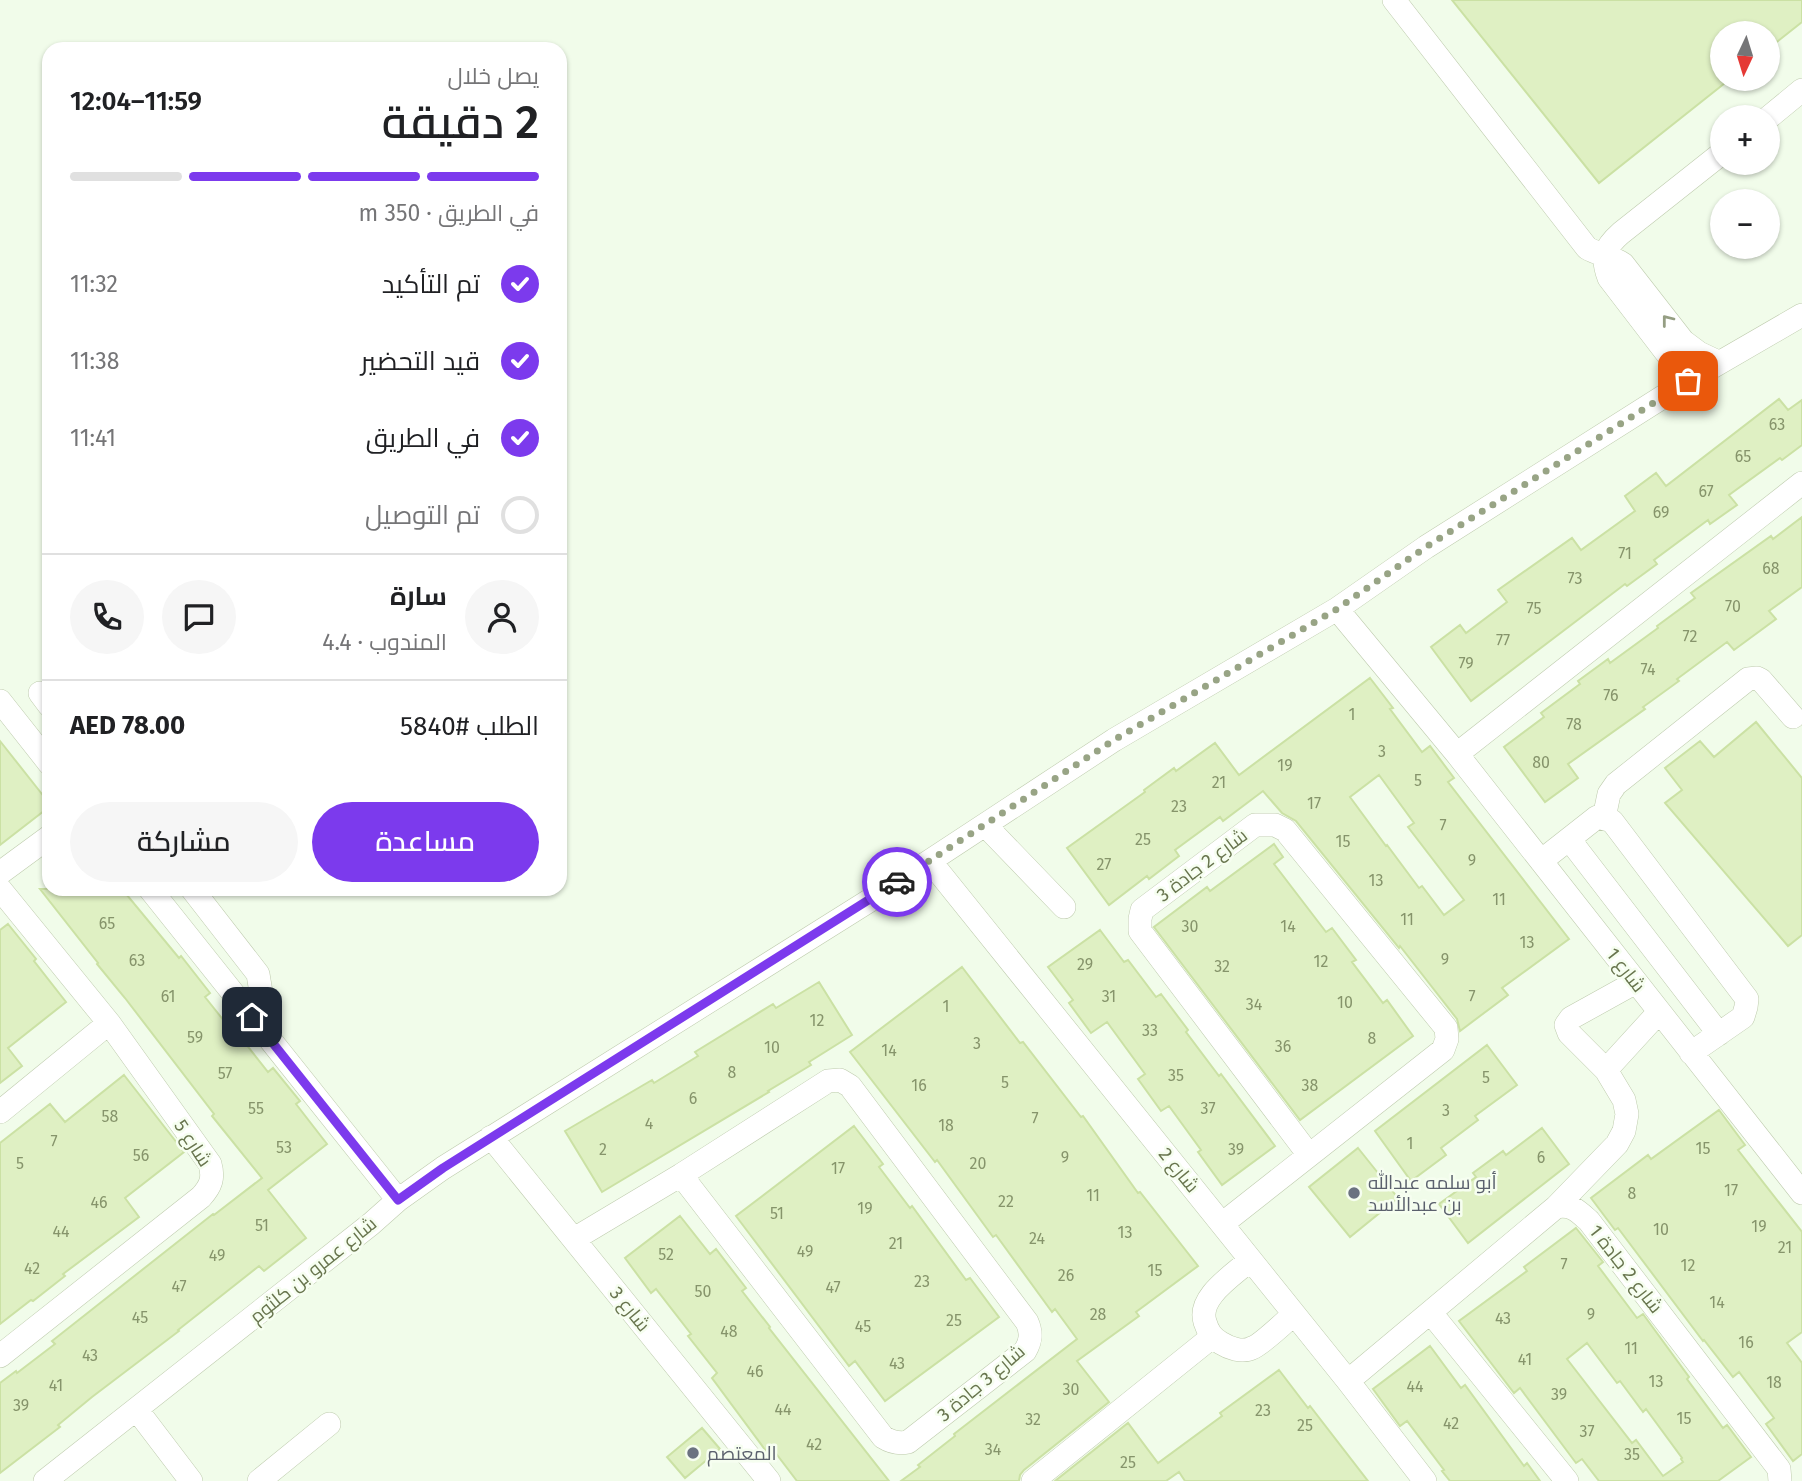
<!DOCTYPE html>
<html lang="ar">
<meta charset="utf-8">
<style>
:root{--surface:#fff;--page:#f6f6f6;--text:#202124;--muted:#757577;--line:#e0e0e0;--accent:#7c3aed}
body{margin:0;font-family:"Fira Sans",Cairo,sans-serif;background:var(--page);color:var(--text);direction:rtl;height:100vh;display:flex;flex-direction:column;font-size:26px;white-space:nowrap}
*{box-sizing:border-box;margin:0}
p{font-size:23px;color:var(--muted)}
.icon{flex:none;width:38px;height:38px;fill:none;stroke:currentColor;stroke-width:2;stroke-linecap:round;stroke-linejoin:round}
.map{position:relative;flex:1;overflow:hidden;direction:ltr}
.side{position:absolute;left:42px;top:42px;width:525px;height:854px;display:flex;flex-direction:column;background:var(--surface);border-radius:21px;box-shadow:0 2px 5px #0004;direction:rtl}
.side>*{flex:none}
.needle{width:46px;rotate:184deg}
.tools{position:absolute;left:1710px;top:21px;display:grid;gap:14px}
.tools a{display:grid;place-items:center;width:70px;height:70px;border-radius:50%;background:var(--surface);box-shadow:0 2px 5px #0004;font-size:35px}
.pin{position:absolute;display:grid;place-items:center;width:60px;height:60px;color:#fff;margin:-30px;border-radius:14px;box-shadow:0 4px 10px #0006}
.courier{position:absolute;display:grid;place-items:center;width:70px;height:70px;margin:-35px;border:5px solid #7c3aed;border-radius:50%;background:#fff;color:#222;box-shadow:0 2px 9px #0007}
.headline em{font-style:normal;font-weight:600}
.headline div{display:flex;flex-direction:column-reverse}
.headline{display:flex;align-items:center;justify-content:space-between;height:119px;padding:0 28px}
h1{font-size:46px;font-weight:600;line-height:52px}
.bar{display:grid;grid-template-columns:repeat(4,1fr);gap:10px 7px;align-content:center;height:84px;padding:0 28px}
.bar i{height:9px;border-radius:5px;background:var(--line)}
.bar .current{background:var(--accent)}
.bar p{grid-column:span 4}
.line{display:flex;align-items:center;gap:18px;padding:0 28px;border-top:2px solid var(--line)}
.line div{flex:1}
.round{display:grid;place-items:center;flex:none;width:74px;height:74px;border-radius:37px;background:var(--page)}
ol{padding:0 28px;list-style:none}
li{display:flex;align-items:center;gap:21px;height:77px}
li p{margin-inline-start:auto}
li .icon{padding:7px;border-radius:50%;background:var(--accent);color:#fff;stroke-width:4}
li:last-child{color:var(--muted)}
li i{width:38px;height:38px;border:4px solid var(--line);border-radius:50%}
.primary-button{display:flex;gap:14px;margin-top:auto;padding:14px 28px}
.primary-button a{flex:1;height:80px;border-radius:42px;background:var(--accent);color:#fff;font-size:28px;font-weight:600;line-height:80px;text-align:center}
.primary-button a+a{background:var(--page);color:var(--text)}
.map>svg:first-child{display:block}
</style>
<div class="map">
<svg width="1802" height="1481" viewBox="0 0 1802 1481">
<rect width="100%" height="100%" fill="#f1fcea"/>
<path fill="#dff0c3" stroke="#cbe1a4" stroke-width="2" fill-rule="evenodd" d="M1452 0H1802V22L1768 49V33H1722V79H1730L1599 183Z
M1779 399 1788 410 1802 400V445L1782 460 1780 458 1729 495 1737 505 1710 524 1708 520 1654 560 1657 564 1627 586 1625 584 1471 701 1431 647 1460 625 1466 633 1507 602 1498 590 1572 538 1581 550 1635 511 1625 496 1656 473 1666 486Z
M1802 517V587L1769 611 1776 619 1734 650 1727 642 1677 679 1679 681 1643 707 1645 709 1568 764 1578 778 1545 802 1504 747 1544 717 1541 713 1580 684 1578 681 1608 659 1610 663 1658 628 1657 626 1695 598 1691 593 1771 536 1773 539Z
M1370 678 1393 708 1390 709 1422 752 1430 746 1454 778 1448 782 1569 939 1502 988 1508 995 1460 1031 1457 1019 1400 946 1399 948 1296 821 1282 813 1263 791 1223 821 1220 817 1175 850 1179 856 1149 879 1147 876 1109 905 1067 848 1145 792 1144 790 1174 768 1176 771 1215 743 1239 775ZM1379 775 1414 823 1408 827 1464 900 1444 915 1422 886 1419 888 1387 845 1386 846 1350 797Z
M1756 722 1802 778V935L1788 946 1665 803 1682 790 1665 768 1700 741 1714 757Z
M0 741 49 803V807L0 845Z
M1274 844 1283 857 1274 864 1326 932 1332 928 1356 960 1352 962 1383 1003 1387 1000 1413 1036 1300 1120 1154 927 1207 887 1210 891Z
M40 889H122L179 958 181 956 210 993 205 997 236 1036 238 1034 268 1072 273 1068 300 1101 296 1104 327 1144 268 1190 306 1238 264 1271 259 1266 178 1330 179 1331 92 1397 58 1425 60 1427 0 1473V1383L16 1371 17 1373 55 1344 52 1341 213 1214 214 1215 262 1178 212 1116 214 1114 125 998 97 964 98 963Z
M8 924 36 959 34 961 66 1002 8 1048 22 1066 0 1083V930Z
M1100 930 1124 962 1128 960 1156 997 1161 994 1188 1030 1186 1032 1219 1076 1221 1074 1275 1146 1222 1185 1198 1152 1201 1150 1169 1106 1161 1111 1138 1079 1145 1074 1107 1022 1091 1033 1069 1003 1073 1000 1048 967Z
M962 967 1020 1043 1023 1042 1081 1117 1083 1116 1138 1193 1140 1192 1198 1266 1136 1312 1139 1316 1077 1361 1109 1402 1024 1470 1020 1475 1019 1481H901L920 1467 918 1465 955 1436 954 1434 1077 1339 1055 1309 1052 1312 996 1235 993 1237 937 1160 935 1162 850 1052Z
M819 982 852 1035 809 1062 811 1065 768 1091 769 1092 602 1192 565 1131 652 1080 654 1083 698 1056 695 1052 773 1004 776 1008Z
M1487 1045 1517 1085 1475 1116 1478 1120 1441 1148 1446 1155 1411 1181 1375 1131Z
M124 1075 184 1152 125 1198 139 1217 63 1274 65 1276 33 1301 31 1300 0 1324V1143L50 1104 65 1122Z
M1719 1110 1745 1145 1738 1150 1802 1232V1332L1787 1343 1802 1363V1454L1793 1461 1766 1424 1774 1418 1739 1372 1733 1377 1704 1340 1703 1341 1618 1228 1615 1230 1591 1198 1648 1155 1651 1159Z
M854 1126 883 1164 879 1167 910 1208 912 1206 966 1280 970 1278 999 1317 885 1401 855 1361 849 1366 736 1216Z
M1542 1128 1569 1164 1468 1243 1439 1204 1476 1177 1473 1173 1503 1151 1506 1155Z
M1358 1148 1398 1198 1350 1237 1309 1187Z
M680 1216 710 1254 716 1249 746 1288 742 1291 770 1327 769 1328 889 1481H797L771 1447 766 1451 712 1378 717 1373 688 1336 691 1334 656 1289 651 1293 625 1258Z
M1576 1228 1603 1262 1598 1266 1637 1318 1643 1314 1689 1377 1687 1379 1723 1428 1727 1425 1751 1457 1718 1481H1599L1582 1459 1576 1463 1520 1388 1514 1393 1459 1321 1527 1271 1524 1267ZM1587 1343 1617 1383 1620 1381 1643 1412 1646 1409 1682 1458 1681 1459 1683 1462 1663 1476 1636 1440 1632 1443 1567 1359Z
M1430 1346 1461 1388 1465 1385 1524 1466 1527 1463 1540 1481H1450L1442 1471 1444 1470 1407 1421 1400 1426 1373 1389Z
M1279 1370 1308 1408 1310 1406 1368 1481H1185L1179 1472 1166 1481H1055L1128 1423 1158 1463 1222 1416 1220 1413Z
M702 1428 720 1449 685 1478 667 1457Z"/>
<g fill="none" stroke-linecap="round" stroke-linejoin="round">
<defs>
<path id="minor" d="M1394 0 1587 248C1599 255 1612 256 1623 264L1683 341 1699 353 1718 362
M1768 118 1802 90
M1688 381 1609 278C1601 257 1604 248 1621 233L1722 153
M1337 609 1457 754 1802 1193
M40 693 49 705
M0 701 49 763
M1457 754 1802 483
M1604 818 1609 794 1616 784 1748 679 1757 678 1761 680 1793 717
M985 825 1064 907
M1569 839 1719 1034
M930 861 1348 1381 1425 1481
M1541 861 1597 817 1612 821 1747 999 1746 1007 1743 1017 1691 1053
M0 873 49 837
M0 889 109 1023 210 1164C214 1178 211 1186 201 1197L0 1356
M150 889 398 1200
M192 889 258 974 268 1035
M1636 982 1571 1018 1566 1025 1569 1033 1606 1070 1659 1012
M0 1112 109 1023
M491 1137 769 1481
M1556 1207 1617 1144 1624 1131 1627 1114 1624 1100 1606 1070
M1222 1224 1443 1050 1447 1039 1446 1028 1285 830 1275 825H1255L1142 910 1140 919V931L1309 1155
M574 1239 681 1175 828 1081 840 1080 850 1086 1027 1322C1032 1333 1031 1341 1025 1351L908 1442C899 1444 891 1442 883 1437L681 1175
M1250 1260C1234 1275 1197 1297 1205 1322 1208 1332 1212 1338 1221 1343 1229 1348 1242 1353 1252 1348 1261 1345 1285 1322 1294 1314
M1431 1313 1567 1481
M1348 1381 1556 1207C1572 1204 1578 1211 1589 1221L1779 1469 1780 1481
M137 1410 191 1481
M45 1481 371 1224 398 1200 443 1168 872 899 1114 740 1337 609 1426 547 1688 381 1802 315
M259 1481 329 1424
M1033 1481 1212 1337"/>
</defs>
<use href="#minor" stroke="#becbad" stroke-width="24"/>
<use href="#minor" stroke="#fff" stroke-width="23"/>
</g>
<defs><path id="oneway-chevron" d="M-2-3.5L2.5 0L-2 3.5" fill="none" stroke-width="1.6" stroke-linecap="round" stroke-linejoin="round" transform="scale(1.75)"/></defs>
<use stroke="#959e83" href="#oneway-chevron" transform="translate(1667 320) rotate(-128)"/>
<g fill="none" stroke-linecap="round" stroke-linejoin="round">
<path stroke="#98a485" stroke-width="7" stroke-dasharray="0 12.6" d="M897 882 1114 740 1337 609 1426 547 1688 381"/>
<path stroke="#7c3aed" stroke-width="9" d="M252 1017 398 1200 443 1168 897 882"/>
</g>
<g fill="#6b7280" stroke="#f6fef0" stroke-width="2.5">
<circle cx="1354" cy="1193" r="7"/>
<circle cx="693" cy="1453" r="7"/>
</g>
<g text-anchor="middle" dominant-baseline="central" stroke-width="5" stroke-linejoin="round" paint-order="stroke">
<g font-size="16" fill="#86946b">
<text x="1777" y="424">63</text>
<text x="1743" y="456">65</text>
<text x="1706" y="491">67</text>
<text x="1661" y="512">69</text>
<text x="1625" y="553">71</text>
<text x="1771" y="568">68</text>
<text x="1575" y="578">73</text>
<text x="1733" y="606">70</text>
<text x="1534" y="608">75</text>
<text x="1690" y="636">72</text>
<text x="1503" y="640">77</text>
<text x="1466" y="663">79</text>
<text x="1648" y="669">74</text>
<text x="1611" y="695">76</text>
<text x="1352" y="714">1</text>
<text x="1574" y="724">78</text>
<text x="1382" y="751">3</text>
<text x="1541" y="762">80</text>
<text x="1285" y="765">19</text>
<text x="1418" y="780">5</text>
<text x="1219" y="782">21</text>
<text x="1314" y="803">17</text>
<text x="1179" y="806">23</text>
<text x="1443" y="825">7</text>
<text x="1143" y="839">25</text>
<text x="1343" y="841">15</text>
<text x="1472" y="860">9</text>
<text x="1104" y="864">27</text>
<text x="1376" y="880">13</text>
<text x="1499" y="899">11</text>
<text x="1407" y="919">11</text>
<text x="107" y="923">65</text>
<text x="1190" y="926">30</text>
<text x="1288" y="926">14</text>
<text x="1527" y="942">13</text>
<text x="1445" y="959">9</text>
<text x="137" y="960">63</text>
<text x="1321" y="961">12</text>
<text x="1085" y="964">29</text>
<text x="1222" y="966">32</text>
<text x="168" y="996">61</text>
<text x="1109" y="996">31</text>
<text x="1472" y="996">7</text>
<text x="1345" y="1002">10</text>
<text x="1254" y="1004">34</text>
<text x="946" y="1006">1</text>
<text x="817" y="1020">12</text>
<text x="1150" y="1030">33</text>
<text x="195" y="1037">59</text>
<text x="1372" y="1038">8</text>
<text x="977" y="1043">3</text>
<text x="1283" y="1046">36</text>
<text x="772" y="1047">10</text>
<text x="889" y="1050">14</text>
<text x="732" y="1072">8</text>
<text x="225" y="1073">57</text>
<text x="1176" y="1075">35</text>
<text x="1486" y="1077">5</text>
<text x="1005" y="1082">5</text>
<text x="919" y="1085">16</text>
<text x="1310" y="1085">38</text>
<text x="693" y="1098">6</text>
<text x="256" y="1108">55</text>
<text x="1208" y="1108">37</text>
<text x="1446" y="1110">3</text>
<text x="110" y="1116">58</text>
<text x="1035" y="1118">7</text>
<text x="649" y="1123">4</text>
<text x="946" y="1125">18</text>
<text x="54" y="1141">7</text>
<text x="1410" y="1143">1</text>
<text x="284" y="1147">53</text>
<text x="1703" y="1148">15</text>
<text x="603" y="1149">2</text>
<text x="1236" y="1149">39</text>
<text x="141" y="1155">56</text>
<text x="1065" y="1157">9</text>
<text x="1541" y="1157">6</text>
<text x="20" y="1163">5</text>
<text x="978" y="1163">20</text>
<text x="838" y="1168">17</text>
<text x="1731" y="1190">17</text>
<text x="1632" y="1193">8</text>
<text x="1093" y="1195">11</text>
<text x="1006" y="1201">22</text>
<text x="99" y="1202">46</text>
<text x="865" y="1208">19</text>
<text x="777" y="1213">51</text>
<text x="262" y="1225">51</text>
<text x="1759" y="1226">19</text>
<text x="1661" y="1229">10</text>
<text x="61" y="1231">44</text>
<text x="1125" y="1232">13</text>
<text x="1037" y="1238">24</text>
<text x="896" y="1243">21</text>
<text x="1785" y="1247">21</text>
<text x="805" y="1251">49</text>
<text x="666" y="1254">52</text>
<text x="217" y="1255">49</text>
<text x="1564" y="1264">7</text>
<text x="1688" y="1265">12</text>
<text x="32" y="1268">42</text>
<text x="1155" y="1270">15</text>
<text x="1066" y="1275">26</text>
<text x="922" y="1281">23</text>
<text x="179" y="1286">47</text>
<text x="833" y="1287">47</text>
<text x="703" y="1291">50</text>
<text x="1717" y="1302">14</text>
<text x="1098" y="1314">28</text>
<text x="1591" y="1314">9</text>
<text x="140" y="1317">45</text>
<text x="1503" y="1318">43</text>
<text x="954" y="1320">25</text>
<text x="863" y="1326">45</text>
<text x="729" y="1331">48</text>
<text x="1746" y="1342">16</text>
<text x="1631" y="1348">11</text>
<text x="90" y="1355">43</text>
<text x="1525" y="1359">41</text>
<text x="897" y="1363">43</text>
<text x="755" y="1371">46</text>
<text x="1656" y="1381">13</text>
<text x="1774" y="1382">18</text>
<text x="56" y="1385">41</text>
<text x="1415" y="1386">44</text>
<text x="1071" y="1389">30</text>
<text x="1559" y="1394">39</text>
<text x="21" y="1405">39</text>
<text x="783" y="1409">44</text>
<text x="1263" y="1410">23</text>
<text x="1684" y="1418">15</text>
<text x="1033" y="1419">32</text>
<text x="1451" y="1423">42</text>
<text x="1305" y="1425">25</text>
<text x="1587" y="1431">37</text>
<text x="814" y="1444">42</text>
<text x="993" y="1449">34</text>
<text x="1632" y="1454">35</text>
<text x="1128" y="1462">25</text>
</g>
<g font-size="19" fill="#68754e" stroke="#f6fef0">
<text transform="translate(1202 865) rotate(-37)">شارع 2 جادة 3</text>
<text transform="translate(1626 970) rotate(52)">شارع 1</text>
<text transform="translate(193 1143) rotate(57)">شارع 5</text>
<text transform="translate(1179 1170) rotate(51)">شارع 2</text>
<text transform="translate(1626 1269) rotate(52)">شارع 2 جادة 1</text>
<text transform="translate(313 1270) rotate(-39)">شارع عمرو بن كلثوم</text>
<text transform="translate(630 1309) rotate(51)">شارع 3</text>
<text transform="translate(981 1383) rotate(-40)">شارع 3 جادة 3</text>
</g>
<g font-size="19" fill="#5b616d" stroke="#f6fef0" text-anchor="start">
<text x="1368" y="1182">أبو سلمه عبدالله<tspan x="1368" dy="22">بن عبدالأسد</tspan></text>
<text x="707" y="1453">المعتصم</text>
</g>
</g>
</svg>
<div class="tools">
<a><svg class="needle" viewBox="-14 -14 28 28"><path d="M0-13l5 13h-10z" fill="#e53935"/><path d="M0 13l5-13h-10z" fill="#757577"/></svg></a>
<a>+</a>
<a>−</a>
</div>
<div class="pin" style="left:1688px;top:381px;background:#ea580c"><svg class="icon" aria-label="bag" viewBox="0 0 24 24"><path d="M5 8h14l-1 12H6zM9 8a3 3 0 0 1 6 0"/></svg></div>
<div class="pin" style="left:252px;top:1017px;background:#1f2937"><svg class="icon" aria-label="home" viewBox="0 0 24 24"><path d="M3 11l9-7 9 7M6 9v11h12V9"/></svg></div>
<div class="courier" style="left:897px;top:882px"><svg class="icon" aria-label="car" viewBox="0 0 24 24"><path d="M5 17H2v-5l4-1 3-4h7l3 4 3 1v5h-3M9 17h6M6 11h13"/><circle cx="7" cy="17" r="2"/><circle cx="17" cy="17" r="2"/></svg></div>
<section class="side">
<div class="headline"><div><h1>2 دقيقة</h1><p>يصل خلال</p></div><em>11:59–12:04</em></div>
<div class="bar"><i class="current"></i><i class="current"></i><i class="current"></i><i></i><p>في الطريق · 350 m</p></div>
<ol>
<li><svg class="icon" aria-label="check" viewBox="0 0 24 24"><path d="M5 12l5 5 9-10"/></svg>تم التأكيد<p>11:32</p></li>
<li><svg class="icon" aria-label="check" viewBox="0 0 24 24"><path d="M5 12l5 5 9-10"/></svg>قيد التحضير<p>11:38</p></li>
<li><svg class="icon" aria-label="check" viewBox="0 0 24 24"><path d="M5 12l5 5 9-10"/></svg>في الطريق<p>11:41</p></li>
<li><i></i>تم التوصيل</li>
</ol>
<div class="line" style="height:126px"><a class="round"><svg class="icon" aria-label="person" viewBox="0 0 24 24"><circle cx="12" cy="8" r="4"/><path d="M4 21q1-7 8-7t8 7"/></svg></a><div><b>سارة</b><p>المندوب · 4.4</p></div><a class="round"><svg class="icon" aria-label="chat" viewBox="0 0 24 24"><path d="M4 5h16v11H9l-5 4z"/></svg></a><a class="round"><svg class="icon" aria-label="phone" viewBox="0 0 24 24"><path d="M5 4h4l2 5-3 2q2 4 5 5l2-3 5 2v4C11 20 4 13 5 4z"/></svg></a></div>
<div class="line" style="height:91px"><div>الطلب #5840</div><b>AED 78.00</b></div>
<div class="primary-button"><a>مساعدة</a><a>مشاركة</a></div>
</section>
</div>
